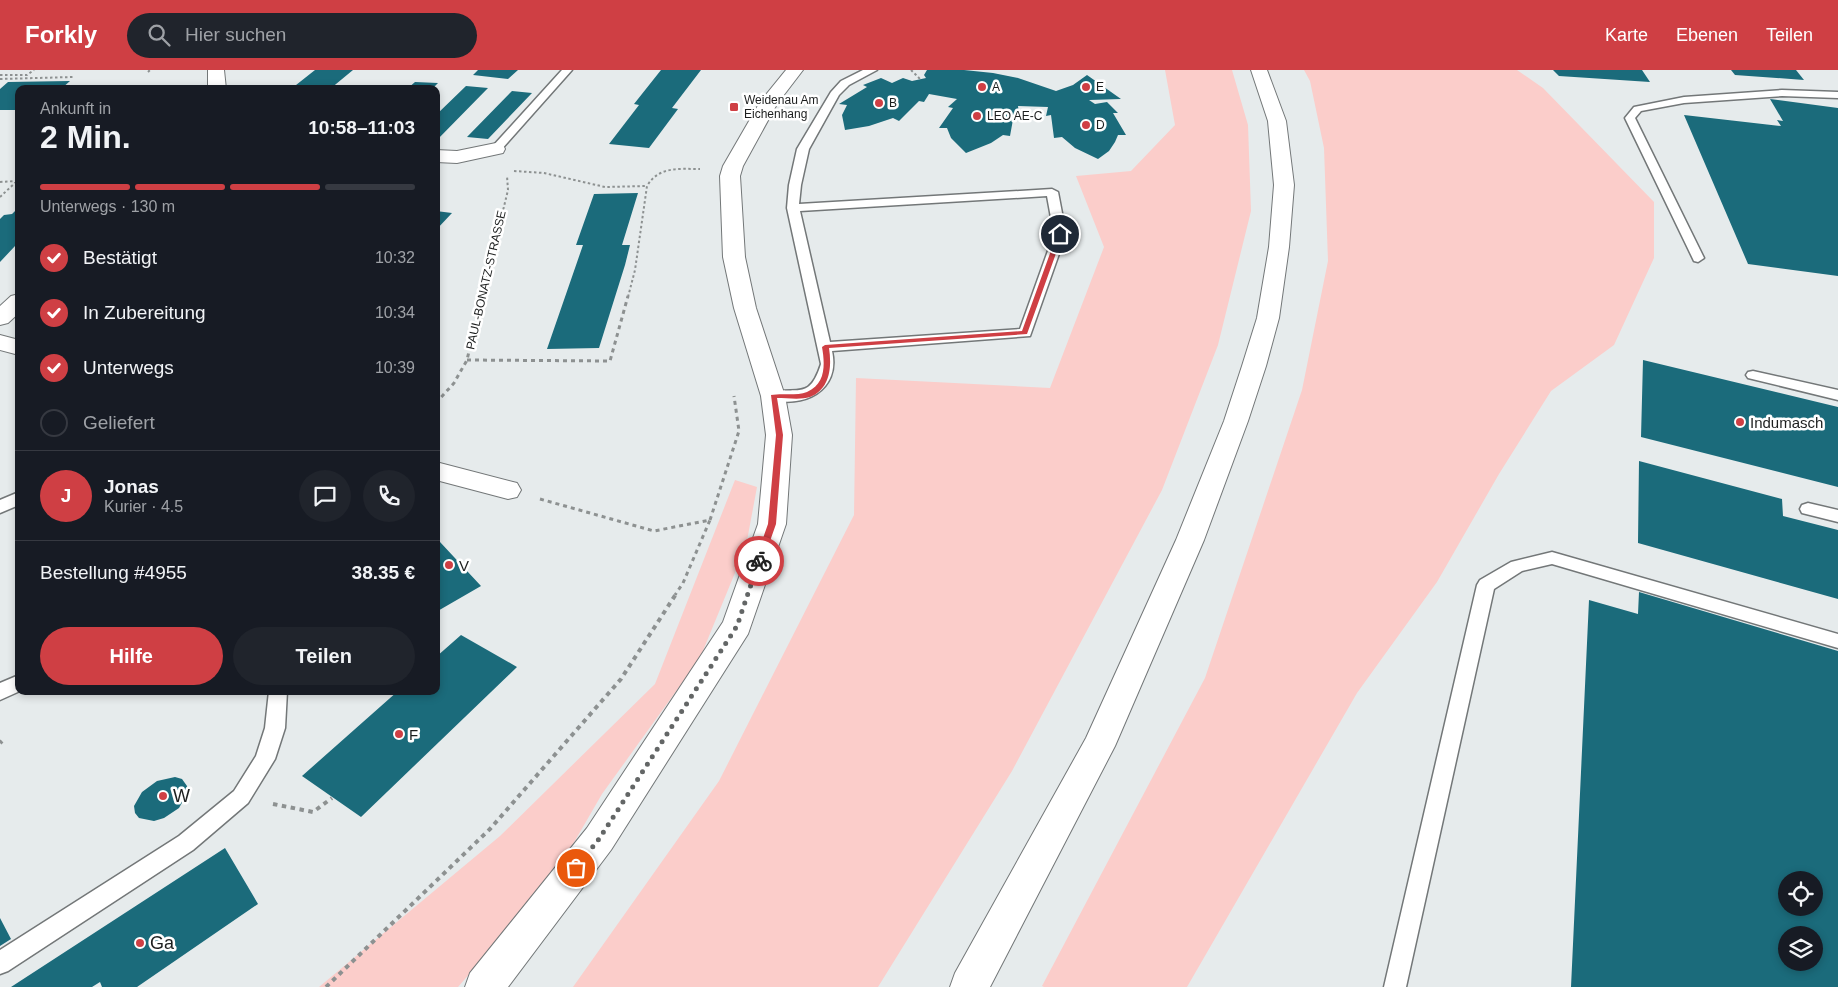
<!DOCTYPE html>
<html lang="de">
<meta charset="utf-8">
<style>
:root{--surface:#171b24;--page:#20242c;--text:#f1f3f6;--muted:#9ea1a6;--line:#363941;--accent:#cf3f44}
body{margin:0;font-family:Arial,sans-serif;background:var(--page);color:var(--text);height:100vh;display:flex;flex-direction:column;font-size:19px;white-space:nowrap}
*{box-sizing:border-box;margin:0}
p{font-size:16px;color:var(--muted)}
.icon{flex:none;width:28px;height:28px;fill:none;stroke:currentColor;stroke-width:2;stroke-linecap:round;stroke-linejoin:round}
.map{position:relative;flex:1;overflow:hidden}
.sheet{position:absolute;left:15px;top:15px;width:425px;height:610px;display:flex;flex-direction:column;background:var(--surface);border-radius:10px;box-shadow:0 2px 8px #0003}
.sheet>*{flex:none}
.tools{position:absolute;left:1778px;top:801px;display:grid;gap:10px}
.tools a{display:grid;place-items:center;width:45px;height:45px;border-radius:50%;background:var(--surface);box-shadow:0 2px 8px #0003;font-size:25px}
.pin{position:absolute;display:grid;place-items:center;width:42px;height:42px;color:#fff;margin:-21px;border:2px solid #fff;border-radius:50%;box-shadow:0 1px 5px #0007}
.courier{position:absolute;display:grid;place-items:center;width:50px;height:50px;margin:-25px;border:4px solid #cf3f44;border-radius:50%;background:#fff;color:#222;box-shadow:0 1px 6px #0007}
.headline em{font-style:normal;font-weight:600}
.headline div{display:flex;flex-direction:column-reverse}
.headline{display:flex;align-items:center;justify-content:space-between;height:85px;padding:0 25px}
h1{font-size:32px;font-weight:600;line-height:38px}
.bar{display:grid;grid-template-columns:repeat(4,1fr);gap:8px 5px;align-content:center;height:60px;padding:0 25px}
.bar i{height:6px;border-radius:4px;background:var(--line)}
.bar .active{background:var(--accent)}
.bar p{grid-column:span 4}
.line{display:flex;align-items:center;gap:12px;padding:0 25px;border-top:1px solid var(--line)}
.line div{flex:1}
.round{display:grid;place-items:center;flex:none;width:52px;height:52px;border-radius:26px;background:var(--page)}
ol{padding:0 25px;list-style:none}
li{display:flex;align-items:center;gap:15px;height:55px}
li p{margin-inline-start:auto}
li .icon{padding:5px;border-radius:50%;background:var(--accent);color:#fff;stroke-width:4}
li:last-child{color:var(--muted)}
li i{width:28px;height:28px;border:2px solid var(--line);border-radius:50%}
.button{display:flex;gap:10px;margin-top:auto;padding:10px 25px}
.button a{flex:1;height:58px;border-radius:30px;background:var(--accent);color:#fff;font-size:20px;font-weight:600;line-height:58px;text-align:center}
.button a+a{background:var(--page);color:var(--text)}
header{display:flex;align-items:center;gap:30px;box-sizing:border-box;height:70px;padding:0 25px;background:var(--accent);color:#fff}
header strong{font-size:24px}
nav{display:flex;gap:28px;margin-inline-start:auto;font-size:18px}
.search{width:350px;height:45px;background:var(--page);display:flex;align-items:center;gap:12px;box-sizing:border-box;padding:0 18px;border-radius:28px;color:var(--muted);font-size:19px}
.map>svg:first-child{display:block}
</style>
<header>
<strong>Forkly</strong>
<div class="search"><svg class="icon" aria-label="search" viewBox="0 0 24 24"><circle cx="10" cy="10" r="6"/><path d="M15 15l6 6"/></svg>Hier suchen</div>
<nav><a>Karte</a><a>Ebenen</a><a>Teilen</a></nav>
</header>
<div class="map">
<svg width="1838" height="917" viewBox="0 0 1838 917">
<rect width="100%" height="100%" fill="#e6ebec"/>
<path fill="#fbcdca" d="M1165 0H1232L1248 55 1251 141 1218 275 1162 420 1012 701 878 917H573L719 711 854 445 856 308 1050 318 1104 177 1076 106 1131 101 1175 55Z
M1304 0H1517L1543 18 1654 132V188L1614 275 1551 321 1499 404 1437 512 1357 623 1187 917H1044L1042 916 1205 608 1302 320 1328 191 1324 78 1310 11Z
M735 410 757 417 746 476 700 588 602 724 554 807 458 917H319L500 766 655 614Z"/>
<path fill="#1b6b7b" fill-rule="evenodd" d="M315 0H353L330 19H291Z
M478 0H518L508 9 473 5Z
M661 0H701L672 38 678 39 649 78 609 74 639 35 634 34Z
M927 0H964L993 3 1018 8 1056 21 1073 15 1087 5 1121 29 1089 30 1095 34 1107 32 1118 43H1113L1126 65H1118L1115 72 1109 81 1098 89 1075 78 1062 67 1054 68 1051 45 1046 46 1048 37 1018 36 1019 44H1014L1010 66 1003 65 991 73 966 83 951 68 947 58H939L953 38 948 37 957 29 929 24 924 32 919 31 899 51 893 48 869 56 845 60 842 45 847 35 839 34 867 17 863 15 881 8 892 13 903 8 912 11 926 8 924 5Z
M1553 0H1642L1650 12 1559 6Z
M1731 0H1796L1804 10 1735 5Z
M70 11 61 19H19V40H0V19L8 12Z
M415 12 438 13 432 19H407Z
M466 16 488 18 436 71V45Z
M512 21 532 23 488 69 467 67Z
M1770 29 1838 38V206L1748 194 1684 45 1781 56 1777 50 1783 51Z
M638 123 622 175H630L625 195 599 278 547 279 583 175H576L594 124Z
M19 137V176H15L0 192V149L4 145 12 144Z
M436 141 452 143 436 160Z
M1643 290 1838 337V417L1641 367Z
M1639 391 1782 429 1783 446 1838 460V529L1638 473Z
M440 472 481 516 436 542V475Z
M1639 522 1838 581V917H1571L1589 530 1638 544ZM1786 810H1814V838H1786ZM1786 865H1814V892H1786Z
M461 565 517 597 361 747 302 706 398 621H436V587Z
M175 707 182 709 187 716 188 722 179 738 164 748 154 751 139 748 135 743 134 736 142 722 157 711Z
M225 778 258 834 137 917H102L100 912 92 917H11Z
M0 848 11 869 0 876Z"/>
<g fill="none" stroke-linecap="round" stroke-linejoin="round">
<defs>
<path id="lane" d="M562 0H572L500 81H492L490 79 492 77Z
M863 0H877L849 15 839 25 809 79 801 115 799 134 1052 119 1058 122 1066 164 1030 266 832 281C841 321 803 339 768 329L766 326 768 323C797 315 809 332 821 294L787 138 789 115 797 79 831 22 841 11ZM1047 126 1054 164 1020 259 830 272 800 141Z
M1782 20 1838 22V28L1782 26 1684 33 1641 41 1635 48 1704 188 1698 192 1694 191 1625 48 1634 37 1684 27Z
M1753 301 1838 320V330L1748 308 1746 305 1748 302Z
M19 422V435L0 443V430Z
M1808 433 1838 440V452L1802 443 1800 439 1802 435Z
M1552 482 1838 564V578L1552 494 1522 501 1494 519 1406 917H1384L1477 515 1480 510 1511 492Z
M19 605 20 621 0 630V613Z
M269 621H287L285 658 275 689 248 733 193 780 8 901 0 904V880L179 766 234 721 256 686 265 658Z"/>
<path id="street" d="M208 0H224L226 19H208Z
M786 0H803L777 34 743 96 740 106 745 187 756 238 785 326 792 365 786 454 748 564 611 780 508 917H465L470 903 587 758 723 552 758 454 766 365 761 326 734 238 723 187 720 106 723 96 760 32Z
M496 73 503 75 505 79 503 83 457 93 436 92V80L457 81Z
M19 224V243L8 253 0 255V236L11 226Z
M0 265 19 270V285L0 280Z
M436 392 517 413 521 420 517 427 508 429 436 410Z"/>
<path id="primary" d="M1251 0H1267L1286 51 1294 115 1289 177 1279 248 1266 296 1248 351 1204 470 1115 676 990 917H950L955 903 1086 668 1176 470 1224 351 1242 296 1257 248 1269 177 1274 115 1268 51Z"/>
</defs>
<use href="#lane" stroke="#737778" stroke-width="3"/>
<use href="#street" stroke="#737778" stroke-width="2"/>
<use href="#primary" stroke="#737778" stroke-width="2"/>
<path stroke="#8d9191" stroke-width="2" stroke-dasharray="2.5 2.5" stroke-linecap="butt" d="M911 0 920 9
M148 2 150 0
M0 5H27L34 0
M0 9 73 7
M514 101 544 103 605 117 647 116
M0 112 16 111
M0 127 17 111
M482 227 508 120 507 106
M628 227 635 200 647 116C659 96 679 99 700 99"/>
<path stroke="#8d9191" stroke-width="3" stroke-dasharray="4 4" stroke-linecap="butt" d="M467 290 610 291 628 226
M436 333 454 313 467 290 482 226
M540 429 654 461 710 450 683 513 675 525
M710 450 739 361 734 326"/>
<path stroke="#8d9191" stroke-width="4" stroke-dasharray="4.5 4.5" stroke-linecap="butt" d="M0 673 2 671
M273 734 313 742 332 728
M326 917 490 759 621 609 676 524"/>
<use href="#lane" fill="#fff" fill-rule="evenodd"/>
<use href="#street" fill="#fff" fill-rule="evenodd"/>
<use href="#primary" fill="#fff" fill-rule="evenodd"/>
</g>
<path fill="#cf3f44" d="M1060 162 1063 164 1027 264 829 278C832 297 830 319 810 327 801 330 787 328 777 328L783 365 776 454 763 491 762 494H756L755 491 768 454 776 365 771 325C781 323 797 326 807 322 826 314 825 294 822 277L825 275 1022 261 1057 164Z"/>
<g fill="none" stroke-linecap="round" stroke-linejoin="round">
<path stroke="#636666" stroke-width="5" stroke-dasharray="0 9" d="M576 798 599 769 737 556 759 491"/>
</g>
<g fill="#cf3f44" stroke="#fff" stroke-width="2">
<circle cx="982" cy="17" r="5"/>
<circle cx="1086" cy="17" r="5"/>
<circle cx="879" cy="33" r="5"/>
<rect x="729" y="32" width="10" height="10" rx="2.5"/>
<circle cx="977" cy="46" r="5"/>
<circle cx="1086" cy="55" r="5"/>
<circle cx="1740" cy="352" r="5"/>
<circle cx="449" cy="495" r="5"/>
<circle cx="399" cy="664" r="5"/>
<circle cx="163" cy="726" r="5"/>
<circle cx="140" cy="873" r="5"/>
</g>
<g text-anchor="middle" dominant-baseline="central" stroke-width="5" stroke-linejoin="round" paint-order="stroke">
<g font-size="12" fill="#1c1e1e" stroke="#fff" text-anchor="start">
<text x="992" y="17">A</text>
<text x="1096" y="17">E</text>
<text x="744" y="30">Weidenau Am<tspan x="744" dy="14">Eichenhang</tspan></text>
<text x="889" y="33">B</text>
<text x="987" y="46">LEO AE-C</text>
<text x="1096" y="55">D</text>
</g>
<g font-size="12" fill="#1c1e1e" stroke="#fff">
<text transform="translate(486 210) rotate(-77)">PAUL-BONATZ-STRASSE</text>
</g>
<g font-size="15" fill="#1c1e1e" stroke="#fff" text-anchor="start">
<text x="1750" y="352">Indumasch</text>
<text x="459" y="495">V</text>
<text x="409" y="664">F</text>
</g>
<g font-size="18" fill="#1c1e1e" stroke="#fff" text-anchor="start">
<text x="173" y="726">W</text>
<text x="150" y="873">Ga</text>
</g>
</g>
</svg>
<div class="tools">
<a><svg class="icon" aria-label="locate" viewBox="0 0 24 24"><circle cx="12" cy="12" r="6"/><path d="M12 2v4M12 18v4M2 12h4M18 12h4"/></svg></a>
<a><svg class="icon" aria-label="layers" viewBox="0 0 24 24"><path d="M12 4l9 5-9 5-9-5zM3 14l9 5 9-5"/></svg></a>
</div>
<div class="pin" style="left:576px;top:798px;background:#ea580c"><svg class="icon" aria-label="bag" viewBox="0 0 24 24"><path d="M5 8h14l-1 12H6zM9 8a3 3 0 0 1 6 0"/></svg></div>
<div class="pin" style="left:1060px;top:164px;background:#1f2937"><svg class="icon" aria-label="home" viewBox="0 0 24 24"><path d="M3 11l9-7 9 7M6 9v11h12V9"/></svg></div>
<div class="courier" style="left:759px;top:491px"><svg class="icon" aria-label="bike" viewBox="0 0 24 24"><circle cx="6" cy="16" r="4"/><circle cx="18" cy="16" r="4"/><path d="M6 16l4-8h5l3 8M10 8l3 8H6M13 5h3"/></svg></div>
<section class="sheet">
<div class="headline"><div><h1>2 Min.</h1><p>Ankunft in</p></div><em>10:58–11:03</em></div>
<div class="bar"><i class="active"></i><i class="active"></i><i class="active"></i><i></i><p>Unterwegs · 130 m</p></div>
<ol>
<li><svg class="icon" aria-label="check" viewBox="0 0 24 24"><path d="M5 12l5 5 9-10"/></svg>Bestätigt<p>10:32</p></li>
<li><svg class="icon" aria-label="check" viewBox="0 0 24 24"><path d="M5 12l5 5 9-10"/></svg>In Zubereitung<p>10:34</p></li>
<li><svg class="icon" aria-label="check" viewBox="0 0 24 24"><path d="M5 12l5 5 9-10"/></svg>Unterwegs<p>10:39</p></li>
<li><i></i>Geliefert</li>
</ol>
<div class="line" style="height:90px"><b class="round" style="background:var(--accent);color:#fff">J</b><div><b>Jonas</b><p>Kurier · 4.5</p></div><a class="round"><svg class="icon" aria-label="chat" viewBox="0 0 24 24"><path d="M4 5h16v11H9l-5 4z"/></svg></a><a class="round"><svg class="icon" aria-label="phone" viewBox="0 0 24 24"><path d="M5 4h4l2 5-3 2q2 4 5 5l2-3 5 2v4C11 20 4 13 5 4z"/></svg></a></div>
<div class="line" style="height:65px"><div>Bestellung #4955</div><b>38.35 €</b></div>
<div class="button"><a>Hilfe</a><a>Teilen</a></div>
</section>
</div>
